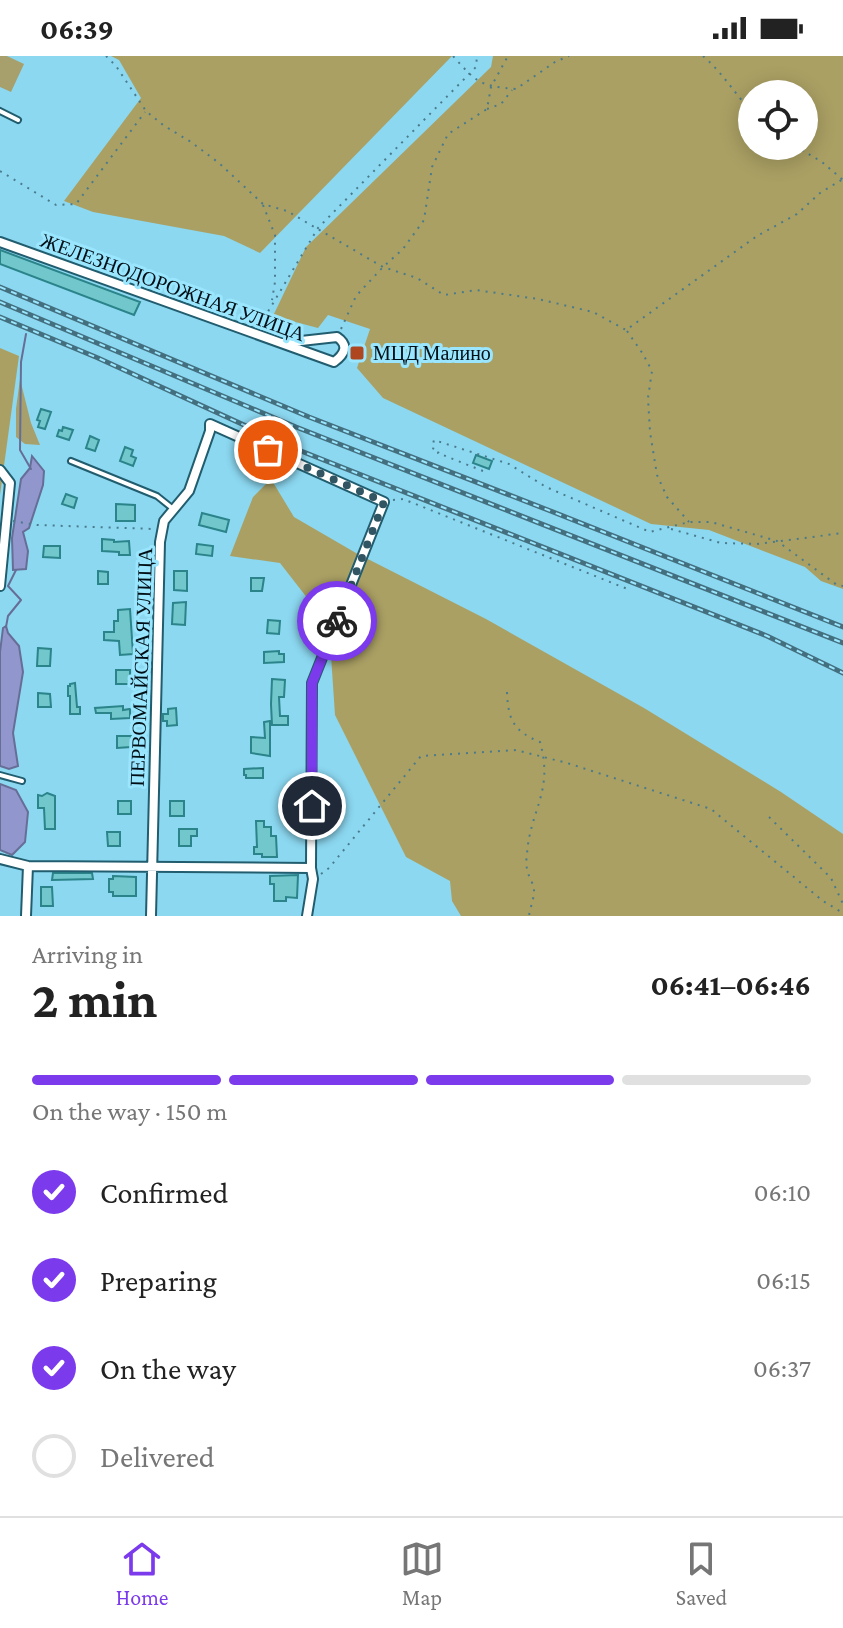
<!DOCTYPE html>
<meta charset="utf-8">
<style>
:root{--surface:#fff;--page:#f2f2f2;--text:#222;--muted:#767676;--line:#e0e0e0;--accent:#7c3aed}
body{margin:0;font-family:"Crimson Pro",serif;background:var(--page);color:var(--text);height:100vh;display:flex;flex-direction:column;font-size:30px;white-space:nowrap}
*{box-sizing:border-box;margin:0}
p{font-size:26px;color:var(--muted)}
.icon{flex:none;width:44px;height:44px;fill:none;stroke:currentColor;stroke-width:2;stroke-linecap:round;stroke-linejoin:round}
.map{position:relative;height:860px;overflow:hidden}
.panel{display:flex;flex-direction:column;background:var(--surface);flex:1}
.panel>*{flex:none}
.fabs{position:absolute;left:738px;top:24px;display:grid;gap:16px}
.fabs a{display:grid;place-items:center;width:80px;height:80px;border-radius:50%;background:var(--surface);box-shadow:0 4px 20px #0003;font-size:40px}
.pin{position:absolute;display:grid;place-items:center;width:68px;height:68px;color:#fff;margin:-34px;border:4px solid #fff;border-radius:50%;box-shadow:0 2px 8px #0007}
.courier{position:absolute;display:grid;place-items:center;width:80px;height:80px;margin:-40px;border:6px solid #7c3aed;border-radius:50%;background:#fff;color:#222;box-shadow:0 2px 10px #0007}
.headline em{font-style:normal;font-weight:700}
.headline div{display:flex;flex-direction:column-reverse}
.headline{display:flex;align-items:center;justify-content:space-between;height:136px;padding:0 32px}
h1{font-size:52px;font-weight:700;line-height:60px}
.bar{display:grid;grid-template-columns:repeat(4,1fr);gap:12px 8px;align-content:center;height:96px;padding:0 32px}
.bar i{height:10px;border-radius:6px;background:var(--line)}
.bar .current{background:var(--accent)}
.bar p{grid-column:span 4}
ol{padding:0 32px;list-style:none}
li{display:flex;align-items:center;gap:24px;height:88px}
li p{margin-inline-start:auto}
li .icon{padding:8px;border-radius:50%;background:var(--accent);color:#fff;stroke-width:4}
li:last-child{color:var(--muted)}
li i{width:44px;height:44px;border:4px solid var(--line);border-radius:50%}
.status{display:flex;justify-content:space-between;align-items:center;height:56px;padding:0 40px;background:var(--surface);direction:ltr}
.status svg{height:22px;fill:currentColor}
.menu{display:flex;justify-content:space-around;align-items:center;height:112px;border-top:2px solid var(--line);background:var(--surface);font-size:22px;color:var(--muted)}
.menu a{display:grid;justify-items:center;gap:4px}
.menu .current{color:var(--accent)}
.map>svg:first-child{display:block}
</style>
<div class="status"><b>06:39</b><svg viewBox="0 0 49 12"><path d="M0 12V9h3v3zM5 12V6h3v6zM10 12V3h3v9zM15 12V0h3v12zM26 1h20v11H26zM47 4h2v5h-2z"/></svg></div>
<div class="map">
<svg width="843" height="860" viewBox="0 0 843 860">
<rect width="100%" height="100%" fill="#8cd8f1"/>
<path fill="#a79f6c" d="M0 0H7L24 8 11 36 0 31Z
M20 323 31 367 40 389 25 388 16 381V353Z"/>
<path fill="#aaa064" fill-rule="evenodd" d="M111 0H452L260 197 224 180 93 156 64 145 141 42 119 4Z
M493 0H843V533L821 525 805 511 709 474 651 468 383 342 357 312 370 273 328 259 318 272 273 260 306 191 491 11ZM752 38H804V90H752Z
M0 292 19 300 0 439Z
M271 423 294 461 356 497 486 563 644 652 781 736 843 778V860H461L452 845 450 825 406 801 335 659 329 570 280 507 230 500 253 441Z"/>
<path fill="#9196cd" stroke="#666e96" stroke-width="2" d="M32 400 44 415 43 429 29 472 23 476 28 495 26 513 13 514 12 482 21 423 30 412Z
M6 570 8 577 19 590 23 616 13 677 18 710 9 713 0 710V596L3 572Z
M0 728 16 734 28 756 25 786 12 799 0 794Z"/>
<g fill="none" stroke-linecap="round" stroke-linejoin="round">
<path stroke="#666e96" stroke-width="2" d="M26 278 21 306 20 394 31 413
M6 571 8 560 21 544 8 530 16 514"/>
</g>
<path fill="#72c7cc" stroke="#2a8489" stroke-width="2" d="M0 194 140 246 134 259 0 208Z
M41 353 51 356 45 373 38 371 40 365 37 364Z
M63 371 73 374 69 384 57 380 59 374 62 375Z
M90 380 99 384 95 395 86 392Z
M125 391 133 394 131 400 136 402 133 410 120 405Z
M476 399 492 405 489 413 473 407Z
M66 438 77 442 74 452 62 448Z
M116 448 135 449V465H116Z
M202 457 229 464 226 476 199 469Z
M102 483 114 484V486L129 485 130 499H119V496L102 495Z
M197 488 213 490 212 500 196 498Z
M44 490H60V502L43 501Z
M98 515 108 516V528H98Z
M174 515H187V535L174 534Z
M251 522H264L262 535H251Z
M186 546 185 569 172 568 173 547Z
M130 553 133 598 120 599 119 585 104 584V576H114V565H118V554Z
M268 564 280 565 279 578 267 577Z
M38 592 51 593 50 610H37Z
M279 595V598H284V606L264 607V596Z
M116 614H130V628H116Z
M272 623 285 624 284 641H279L280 660H288V669H272L271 648Z
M75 627 77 651H80V658H70V640H68V630H70V628Z
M38 637 50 638 51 651H38Z
M123 650V654L130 653V662L111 663V657H96L95 652Z
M176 652 177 669 167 670V665H163V658H168V653Z
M270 665V700L251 697V681L265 682 264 666Z
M117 680H131V691L117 692Z
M263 712V722H246V719H244V713Z
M47 737 55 740V773H45L44 752H38V739L42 740Z
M118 745H131V758H118Z
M170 745H184V760H170Z
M256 765H264V771H271V780H276L277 801H262V798H254V791H257Z
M179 773H197V780H191V790H179Z
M107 776H120V790H108Z
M53 817H92L93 823 52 824Z
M298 819 297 842 286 841V845H274V828H270V820Z
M113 820 136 821V840H113V836H109V823H113Z
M41 831H52L53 850H41Z"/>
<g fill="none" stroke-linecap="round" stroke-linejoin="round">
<defs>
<path id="lane" d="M0 55 18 64
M71 405 157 440 172 452
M0 719 22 725"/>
<path id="street" d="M0 186 334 306C345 298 349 289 337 281L283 287
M0 414 10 427 0 530
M0 803 28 810 311 812
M26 860 28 810
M151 860 160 486 164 465 189 435 210 375V368L384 446 312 627 311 812 313 823 307 860"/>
</defs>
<use href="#lane" stroke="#215d6e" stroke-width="8"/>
<use href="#street" stroke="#215d6e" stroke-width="12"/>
<path stroke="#4b7b8b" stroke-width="2" stroke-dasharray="2 6" stroke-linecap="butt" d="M106 0 116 10 146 55 163 69 191 86 219 107 263 148 287 155 383 211 417 222 444 239 476 234 538 243 593 256 626 274 757 180 797 158 820 137 843 123
M453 0C477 27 480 30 516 33L555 6 569 0
M703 0C722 16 735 38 752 56
M487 53 501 48 512 34
M795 90 822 106 843 124
M0 115 56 149 76 148 145 56
M263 149 275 179V226L272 244
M260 269 318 172 476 11 477 0
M341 273 356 240 383 211 403 193 424 164 432 111 448 78 487 53 491 31 508 0
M627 275 643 298 652 315 648 342 650 376 657 419 667 441 689 466
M483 415 438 397 439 395 432 392 434 384 509 408 546 431 650 476 689 466H711L777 485 837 529 843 530
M393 444 403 443 630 534
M13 465 37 469 154 473
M671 473 721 487 757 488 843 477
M507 636C508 663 513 675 540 686 554 735 530 754 527 798 526 804 526 811 528 817 530 823 534 829 534 835 534 843 530 852 529 860
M769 761 831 822 843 848
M321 818 329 812 421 700 516 694 567 707 711 753 823 845 843 857"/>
<use href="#lane" stroke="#fff" stroke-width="4"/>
<use href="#street" stroke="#fff" stroke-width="8"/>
<defs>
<path id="rail" d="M0 231 309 361 548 454 843 571
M0 246 296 371 843 587
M0 261 98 302 296 393 767 580 843 617"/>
</defs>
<use href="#rail" stroke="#436f7f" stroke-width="5"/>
<use href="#rail" stroke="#99e6fe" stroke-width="2" stroke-dasharray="6" stroke-linecap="butt"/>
</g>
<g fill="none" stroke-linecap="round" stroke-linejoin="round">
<path stroke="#315563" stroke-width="8" stroke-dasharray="0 14.4" d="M268 394 384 446 337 565"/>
<path stroke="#7c3aed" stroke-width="10" d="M312 750V627L337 565"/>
</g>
<rect fill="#ae471f" stroke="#99e6fe" stroke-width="3" x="349" y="289" width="16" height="16" rx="4"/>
<g text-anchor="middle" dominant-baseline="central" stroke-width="6" stroke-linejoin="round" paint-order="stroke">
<g font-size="20" fill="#000f16" stroke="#99e6fe">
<text transform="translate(173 231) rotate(20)">ЖЕЛЕЗНОДОРОЖНАЯ УЛИЦА</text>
<text transform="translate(141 611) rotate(-88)">ПЕРВОМАЙСКАЯ УЛИЦА</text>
</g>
<g font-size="20" fill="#000f16" stroke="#99e6fe" text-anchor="start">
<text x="373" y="297">МЦД Малино</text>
</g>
</g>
</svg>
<div class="fabs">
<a><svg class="icon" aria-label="locate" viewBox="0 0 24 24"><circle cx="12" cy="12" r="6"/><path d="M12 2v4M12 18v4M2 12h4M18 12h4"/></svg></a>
</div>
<div class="pin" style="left:268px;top:394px;background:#ea580c"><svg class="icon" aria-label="bag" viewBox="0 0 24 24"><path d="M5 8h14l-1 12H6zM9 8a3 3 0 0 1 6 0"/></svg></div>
<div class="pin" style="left:312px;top:750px;background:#1f2937"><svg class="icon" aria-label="home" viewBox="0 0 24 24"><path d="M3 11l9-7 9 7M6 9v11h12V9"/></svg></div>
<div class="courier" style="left:337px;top:565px"><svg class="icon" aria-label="bike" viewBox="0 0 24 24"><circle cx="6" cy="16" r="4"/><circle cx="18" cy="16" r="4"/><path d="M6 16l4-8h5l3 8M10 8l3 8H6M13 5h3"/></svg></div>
</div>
<section class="panel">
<div class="headline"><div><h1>2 min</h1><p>Arriving in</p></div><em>06:41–06:46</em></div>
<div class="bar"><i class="current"></i><i class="current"></i><i class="current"></i><i></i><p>On the way · 150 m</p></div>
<ol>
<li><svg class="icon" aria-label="check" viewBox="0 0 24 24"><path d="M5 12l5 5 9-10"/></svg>Confirmed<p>06:10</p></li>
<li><svg class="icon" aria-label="check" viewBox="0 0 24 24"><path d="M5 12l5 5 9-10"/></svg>Preparing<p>06:15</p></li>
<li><svg class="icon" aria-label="check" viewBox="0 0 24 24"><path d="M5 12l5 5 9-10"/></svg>On the way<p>06:37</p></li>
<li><i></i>Delivered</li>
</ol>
</section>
<nav class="menu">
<a class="current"><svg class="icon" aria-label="home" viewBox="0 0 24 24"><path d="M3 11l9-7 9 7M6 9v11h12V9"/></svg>Home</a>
<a><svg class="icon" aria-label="map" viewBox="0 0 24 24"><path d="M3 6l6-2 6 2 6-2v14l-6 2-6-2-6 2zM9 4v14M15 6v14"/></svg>Map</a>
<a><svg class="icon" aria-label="saved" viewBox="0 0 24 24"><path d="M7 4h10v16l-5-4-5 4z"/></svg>Saved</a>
</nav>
